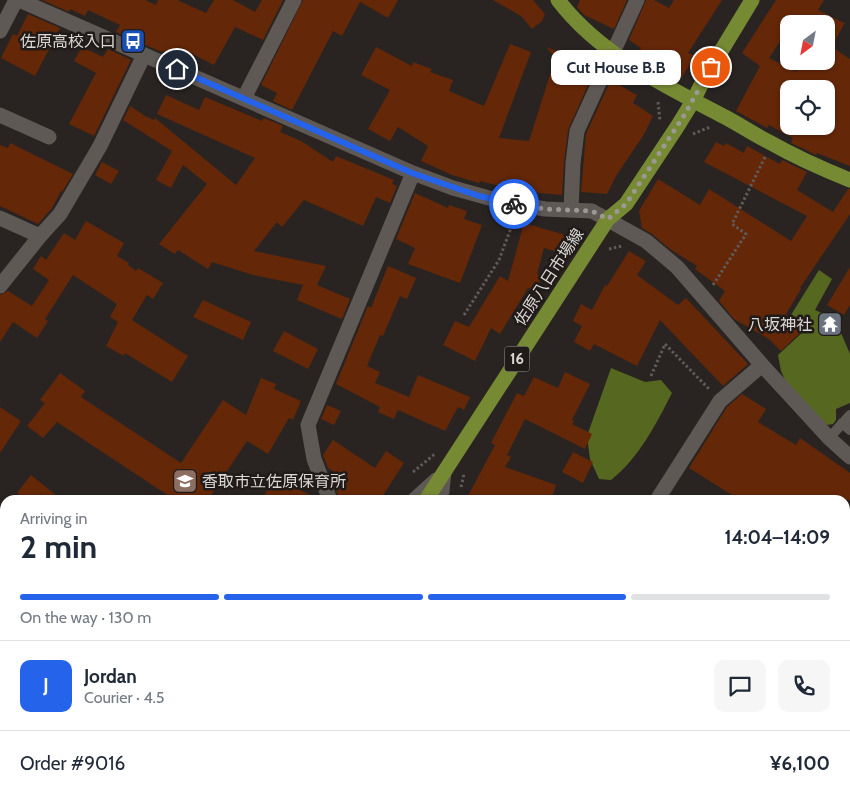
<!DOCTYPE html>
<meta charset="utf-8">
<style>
:root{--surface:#fff;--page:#f6f6f7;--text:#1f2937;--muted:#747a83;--line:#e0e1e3;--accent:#2563eb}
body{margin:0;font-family:Cabin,"Noto Sans JP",sans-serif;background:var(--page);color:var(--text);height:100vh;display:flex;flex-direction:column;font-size:19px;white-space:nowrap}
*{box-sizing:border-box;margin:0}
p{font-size:16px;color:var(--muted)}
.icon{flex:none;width:28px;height:28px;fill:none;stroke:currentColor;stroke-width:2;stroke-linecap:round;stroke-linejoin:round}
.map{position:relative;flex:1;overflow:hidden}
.panel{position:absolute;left:0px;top:495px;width:850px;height:310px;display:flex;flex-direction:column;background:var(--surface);border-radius:15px 15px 0 0;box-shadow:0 1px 4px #0004}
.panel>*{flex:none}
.needle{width:32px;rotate:212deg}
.tools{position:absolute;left:780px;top:15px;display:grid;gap:10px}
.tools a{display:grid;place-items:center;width:55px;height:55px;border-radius:10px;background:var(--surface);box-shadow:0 1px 4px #0004;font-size:25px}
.pin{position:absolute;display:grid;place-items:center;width:42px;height:42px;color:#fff;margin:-21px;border:2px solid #fff;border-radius:50%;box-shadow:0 1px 5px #0007}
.courier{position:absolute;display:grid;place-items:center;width:50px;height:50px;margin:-25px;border:4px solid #2563eb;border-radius:50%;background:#fff;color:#222;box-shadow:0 1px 6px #0007}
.bubble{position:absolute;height:35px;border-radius:10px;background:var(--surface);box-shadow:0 1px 4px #0004;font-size:16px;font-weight:700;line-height:35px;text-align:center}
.headline em{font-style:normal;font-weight:700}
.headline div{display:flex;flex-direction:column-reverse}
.headline{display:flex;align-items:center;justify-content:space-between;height:85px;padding:0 20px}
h1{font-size:32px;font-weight:700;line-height:38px}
.bar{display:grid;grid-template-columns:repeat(4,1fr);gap:8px 5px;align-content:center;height:60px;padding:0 20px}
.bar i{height:6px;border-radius:4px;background:var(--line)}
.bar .selected{background:var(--accent)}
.bar p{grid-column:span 4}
.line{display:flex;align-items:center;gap:12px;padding:0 20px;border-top:1px solid var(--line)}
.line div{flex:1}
.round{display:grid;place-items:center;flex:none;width:52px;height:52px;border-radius:10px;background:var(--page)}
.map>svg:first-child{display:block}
</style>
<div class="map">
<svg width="850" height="805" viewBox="0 0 850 805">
<rect width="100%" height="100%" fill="#292422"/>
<path fill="#425011" d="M553 800H601L597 805H554L551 803Z"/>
<path fill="#566720" d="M819 270 832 279 815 310 835 319 850 354V403L836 409V420L833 424 827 425 787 384 781 371 778 355 805 330 791 315Z
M611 368 645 382 661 380 672 393C656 424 639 458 611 480L599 479 590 459 587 436Z"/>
<path fill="#642708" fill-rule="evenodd" d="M42 0H145L156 5 158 0H177L206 13 214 0H233L255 12 262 0H283L263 40 235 27 214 65 179 47 175 56 163 51 162 52 116 32 120 25 88 10 85 16 70 9 69 12Z
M303 0H398L388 18 360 2 342 36 333 31 292 110 273 101 277 93 261 85Z
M493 0H533L545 14 542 21 532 29 521 16Z
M580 0H627L614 29 584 15 577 7Z
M646 0H654L669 8 674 0H722L688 53 695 56 682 77H670L636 57 641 48 629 40Z
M776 0H824L818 10 846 24H844L832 47 850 59V166L817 153 816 155 804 149 791 143 793 138 769 125 767 128 736 111 760 66 742 53ZM789 24H826V61H802L796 72 769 58 787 31ZM789 89H826V126H789Z
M28 14 60 28 35 76 1 58 13 34 17 36Z
M510 44 531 52 499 138 529 141 554 62 562 65 546 47 596 67 568 130 564 162 562 195 529 192 527 196 507 193 508 188 480 181 479 183 452 175 421 161 428 146 398 127 390 141 368 129 390 90 361 75 376 47 412 66 413 62 432 69 430 72 453 80 449 91 484 106Z
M82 47 103 57 108 49 131 60 94 136 69 124 96 73 74 61Z
M613 75 620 79 617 84 637 95 633 103 653 116 643 136 616 176 607 194 581 192 586 134Z
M166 95 199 110 205 97 262 121 264 118 283 126 280 132 301 141 333 162 336 156 394 180 392 184 397 186 390 203 376 197 363 226 304 200 282 227 277 222 254 251 326 266 317 285 350 299 342 319 297 300 303 285 253 275 212 262 208 269 178 250 175 254 159 244 207 184 183 165 171 188 156 180 172 151 123 120 130 106 145 116 154 120 155 118 236 185 255 158 157 114Z
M716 142 724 146 726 143 744 153 747 146 780 164 782 160 807 172 797 190 833 212 848 189H850V214L800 288 801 289 786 314 802 331 781 351 769 339 734 319 719 301 725 291 695 269 697 266 670 249 652 234 642 228 639 211 658 179 700 205 709 189 791 241 807 216 704 162Z
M10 143 73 174 62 192 61 191 52 208 38 224 0 206V145L8 148Z
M102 162 119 171 111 184 95 175Z
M415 193 448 208 449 205 467 211 464 219 482 225 460 283 408 264 415 248 396 239Z
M86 221 124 243 117 256 129 263 128 265 136 271 138 268 163 283 153 299 147 295 132 320 188 356 172 382 125 353 124 356 106 346 118 322 110 317 117 304 73 275 45 319 48 321 37 338 13 322 0 342V295L8 291 32 306 49 280 33 269 41 256 46 260 64 233 75 240Z
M524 223 569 236 563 254 544 248 537 274 542 276 535 291 528 288 500 334 491 328 475 361 443 345 455 321 469 327 500 276 508 281Z
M629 251 646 261 637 275 678 305 686 298 748 364 723 386 660 320 637 366 594 344 590 351 574 342 582 326 573 321 581 304 592 310 605 285 607 286Z
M388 266 416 278 407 299 400 296 383 336 380 335 367 366 380 372 375 383 409 397 418 375 470 397 464 410 458 407 445 431 398 410 394 419 378 412 380 407 336 384 368 306 371 308Z
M850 267V305L844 315 827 305Z
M203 300 251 322 243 340 193 317Z
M284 331 318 349 308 369 273 351Z
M565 372 590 384 572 420 574 421 572 424 592 434 585 449 525 419 507 455 511 457 505 467 556 485 551 500H476L468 496 495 445 491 443 517 393 524 396 534 377 558 388Z
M60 373 85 391 81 397 181 463 223 400 246 415 261 378 276 384 274 389 301 401 293 420 289 418 268 454 247 441 208 500H175L57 422 43 438 27 426 45 403 40 400Z
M742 394 766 409 758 422 796 445 800 438 850 473V500H740L689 468 727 407Z
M327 405 341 411 334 425 321 419Z
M0 407 21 421 0 453Z
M333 440 375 468 386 451 404 463 380 500H342L339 498 335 487 343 478 328 468 323 455Z
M573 452 593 462 583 483 562 472Z
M31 475 62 500H26L17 493Z
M274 477 320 500H262Z"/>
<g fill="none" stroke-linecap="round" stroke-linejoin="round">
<path stroke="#5f5b59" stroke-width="3" stroke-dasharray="2.5 2.5" stroke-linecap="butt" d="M658 102 660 121
M693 134 710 127
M575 239V225
M609 249 622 246
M713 285 746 234 732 224 765 157
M464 315 499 260 514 220
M651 376 665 344 709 389
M413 472 436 453
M461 487 464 474
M845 768 850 770
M845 784 846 790
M601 805 606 800"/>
<path stroke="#5f5956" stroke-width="10" d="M842 423 850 430
M829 438 850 415"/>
<path stroke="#5f5956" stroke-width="15" d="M19 0 413 173 453 188 500 201 545 209 592 211 646 241 677 267 762 365 829 438 850 457
M0 31 16 0
M244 98 294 0
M0 115 49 137
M571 210 573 163 577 131 637 0
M0 218 40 236 0 286
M40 236 60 214 100 146 144 55
M330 500 314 459 308 425 413 173
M414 500 436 480
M441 500 444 472
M657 500 720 401 762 365
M845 672 850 666
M0 785 5 787
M34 800 46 805
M125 800 138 805
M202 800 210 805
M660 800 666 805
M93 805 100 800
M255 805 258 800
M447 805 448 800
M747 805 750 800"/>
<path stroke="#768a34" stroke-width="15" d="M558 0C600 55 664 85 725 117 740 125 755 135 771 143 794 156 825 170 850 180
M426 500 608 219 626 204 677 127 693 101 703 81 752 0
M227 805 230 800"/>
<defs>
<path id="rail" d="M0 707 5 709
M172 800 180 805"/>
</defs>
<use href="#rail" stroke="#b2aeac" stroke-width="5.5"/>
<use href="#rail" stroke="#201b19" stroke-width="4" stroke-dasharray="11" stroke-linecap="butt"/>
</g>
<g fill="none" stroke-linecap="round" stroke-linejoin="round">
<path stroke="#9c9896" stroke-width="5" stroke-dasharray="0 9" d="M514 204 546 209 592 211 608 219 626 204 685 114 711 67"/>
<path stroke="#2563eb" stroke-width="6" d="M177 69 412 173 479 196 514 204"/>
</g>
<defs>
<symbol id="bus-square" viewBox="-11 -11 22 22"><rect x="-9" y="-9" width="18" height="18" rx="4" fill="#1a4fb4" stroke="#201b19"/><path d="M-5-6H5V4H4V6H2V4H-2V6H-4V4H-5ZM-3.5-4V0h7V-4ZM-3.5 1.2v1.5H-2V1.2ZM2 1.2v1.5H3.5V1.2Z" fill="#fff"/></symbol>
<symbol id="temple-square" viewBox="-11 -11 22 22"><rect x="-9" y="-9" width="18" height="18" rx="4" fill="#6b7280" stroke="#201b19"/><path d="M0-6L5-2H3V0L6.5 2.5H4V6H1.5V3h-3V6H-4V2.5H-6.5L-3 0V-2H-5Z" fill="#fff"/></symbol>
<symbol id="school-square" viewBox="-11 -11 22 22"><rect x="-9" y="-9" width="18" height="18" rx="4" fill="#8d6e63" stroke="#201b19"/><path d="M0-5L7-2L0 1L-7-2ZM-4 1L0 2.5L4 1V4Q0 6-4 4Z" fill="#fff"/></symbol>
</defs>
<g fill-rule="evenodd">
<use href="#bus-square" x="119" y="27" width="28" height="28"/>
<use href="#temple-square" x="816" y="310" width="28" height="28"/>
<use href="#school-square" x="171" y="467" width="28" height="28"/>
</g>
<g text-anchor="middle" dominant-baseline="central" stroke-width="5" stroke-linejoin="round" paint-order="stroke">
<rect fill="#201b19" stroke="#a29f9d" stroke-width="1" x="504.5" y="346.5" width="25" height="25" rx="4"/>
<g font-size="15" font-weight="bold" fill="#dad7d5">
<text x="517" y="359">16</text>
</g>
<g font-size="16" fill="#dad7d5" stroke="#201b19" text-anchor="end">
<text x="116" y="41">佐原高校入口</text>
<text x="812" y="324">八坂神社</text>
<text x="202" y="481" text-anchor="start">香取市立佐原保育所</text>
</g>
<g font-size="16" fill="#dad7d5" stroke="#201b19">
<text transform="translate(549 277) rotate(-57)">佐原八日市場線</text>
</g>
</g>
</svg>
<div class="tools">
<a><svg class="needle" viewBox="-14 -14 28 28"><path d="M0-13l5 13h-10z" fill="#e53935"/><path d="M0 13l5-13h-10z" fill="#747a83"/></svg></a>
<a><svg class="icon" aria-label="locate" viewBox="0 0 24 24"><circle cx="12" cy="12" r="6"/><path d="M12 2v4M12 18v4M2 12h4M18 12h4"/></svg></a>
</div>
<div class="pin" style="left:711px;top:67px;background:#ea580c"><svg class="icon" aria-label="bag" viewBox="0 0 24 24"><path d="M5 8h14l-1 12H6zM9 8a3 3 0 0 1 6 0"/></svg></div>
<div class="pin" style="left:177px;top:69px;background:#1f2937"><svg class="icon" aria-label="home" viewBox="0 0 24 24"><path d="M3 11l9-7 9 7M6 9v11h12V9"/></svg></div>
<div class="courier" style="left:514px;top:204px"><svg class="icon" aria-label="bike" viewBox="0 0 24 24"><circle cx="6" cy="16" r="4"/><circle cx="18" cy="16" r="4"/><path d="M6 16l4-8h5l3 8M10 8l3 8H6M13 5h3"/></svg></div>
<div class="bubble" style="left:551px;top:50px;width:130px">Cut House B.B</div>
<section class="panel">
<div class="headline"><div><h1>2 min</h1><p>Arriving in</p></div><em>14:04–14:09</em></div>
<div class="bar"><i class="selected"></i><i class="selected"></i><i class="selected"></i><i></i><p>On the way · 130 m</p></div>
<div class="line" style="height:90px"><b class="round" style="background:var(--accent);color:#fff">J</b><div><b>Jordan</b><p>Courier · 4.5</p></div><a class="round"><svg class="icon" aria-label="chat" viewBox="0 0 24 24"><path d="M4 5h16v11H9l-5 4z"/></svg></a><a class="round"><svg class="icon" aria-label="phone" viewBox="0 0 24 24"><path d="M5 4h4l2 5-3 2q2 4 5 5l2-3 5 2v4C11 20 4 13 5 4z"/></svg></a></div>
<div class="line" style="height:65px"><div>Order #9016</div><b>¥6,100</b></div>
</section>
</div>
